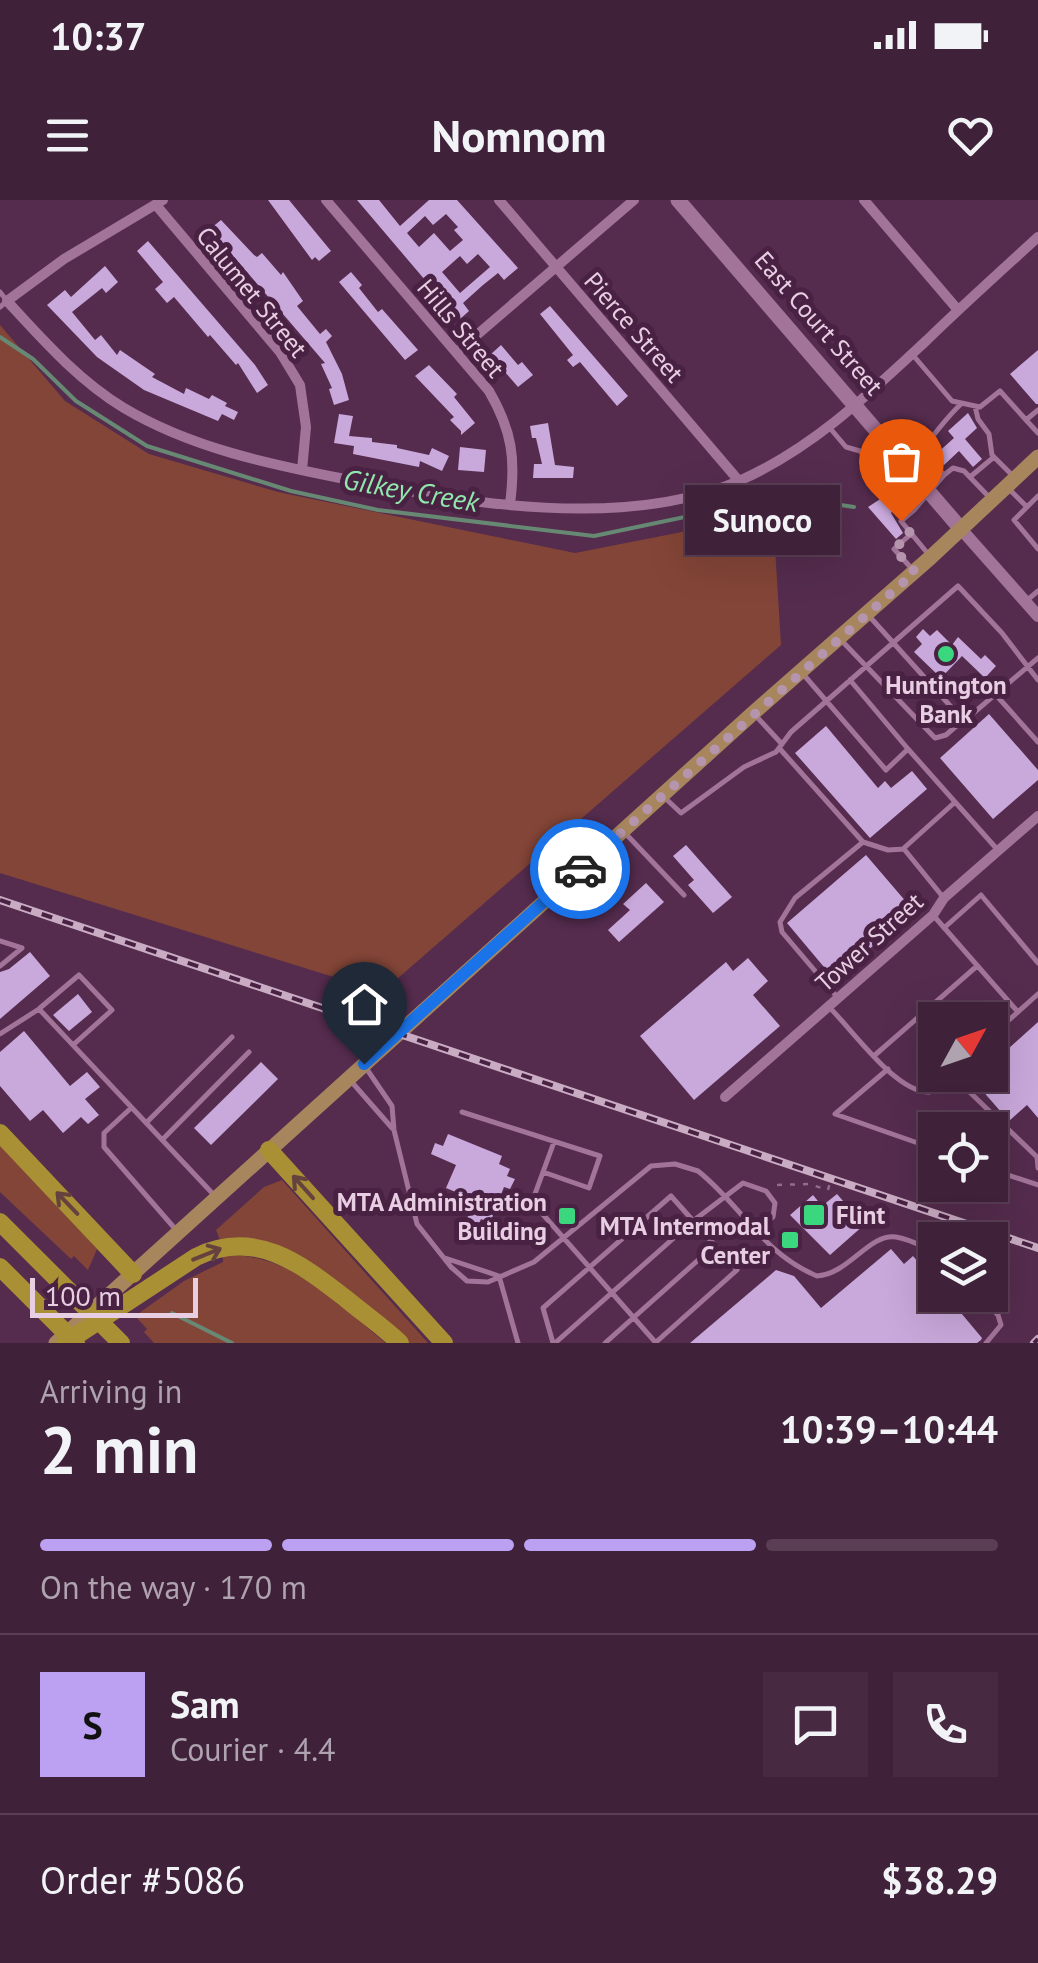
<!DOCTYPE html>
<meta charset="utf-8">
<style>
:root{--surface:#40213a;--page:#472942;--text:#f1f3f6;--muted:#aea3af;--line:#593e54;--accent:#bca0f2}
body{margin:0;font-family:"PT Sans",sans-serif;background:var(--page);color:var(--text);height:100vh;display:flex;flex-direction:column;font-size:38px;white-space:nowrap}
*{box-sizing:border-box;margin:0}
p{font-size:32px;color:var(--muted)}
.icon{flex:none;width:55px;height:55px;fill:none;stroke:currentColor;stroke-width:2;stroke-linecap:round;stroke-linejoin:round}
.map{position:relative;height:1143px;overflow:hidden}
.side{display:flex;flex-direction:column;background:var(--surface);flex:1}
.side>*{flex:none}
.needle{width:65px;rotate:50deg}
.fabs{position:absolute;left:918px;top:802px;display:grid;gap:20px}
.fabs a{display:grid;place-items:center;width:90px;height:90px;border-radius:0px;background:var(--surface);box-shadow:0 10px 40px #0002,0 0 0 2px var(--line);font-size:50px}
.scale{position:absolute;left:30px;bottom:25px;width:168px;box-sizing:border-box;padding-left:10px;border:5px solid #e8cee2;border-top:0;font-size:28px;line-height:35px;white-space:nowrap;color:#e8cee2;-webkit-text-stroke:8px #492143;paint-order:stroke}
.pin{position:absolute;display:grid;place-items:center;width:85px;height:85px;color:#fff;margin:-102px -42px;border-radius:50% 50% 50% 0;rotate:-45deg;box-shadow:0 0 10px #0007}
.pin .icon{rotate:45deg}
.courier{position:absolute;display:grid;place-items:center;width:100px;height:100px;margin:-50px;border:8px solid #1a73e8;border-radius:50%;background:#fff;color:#222;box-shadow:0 2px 12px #0007}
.bubble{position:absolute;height:70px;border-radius:0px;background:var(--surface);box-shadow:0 10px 40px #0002,0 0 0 2px var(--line);font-size:32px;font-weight:700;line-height:70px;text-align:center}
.summary em{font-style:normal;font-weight:700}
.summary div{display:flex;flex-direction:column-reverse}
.summary{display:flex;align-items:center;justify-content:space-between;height:170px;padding:0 40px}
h1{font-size:65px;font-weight:700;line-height:75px}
.bar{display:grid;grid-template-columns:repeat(4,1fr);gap:15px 10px;align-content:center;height:120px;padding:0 40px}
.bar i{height:12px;border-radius:8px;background:var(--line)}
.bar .active{background:var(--accent)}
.bar p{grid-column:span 4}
.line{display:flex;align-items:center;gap:25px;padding:0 40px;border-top:2px solid var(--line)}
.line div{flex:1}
.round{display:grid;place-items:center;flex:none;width:105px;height:105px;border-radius:0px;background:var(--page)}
.status{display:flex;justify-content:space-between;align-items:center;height:70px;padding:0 50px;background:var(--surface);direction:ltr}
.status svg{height:28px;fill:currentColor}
header{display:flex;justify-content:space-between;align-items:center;height:130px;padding:0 40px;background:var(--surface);font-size:45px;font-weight:700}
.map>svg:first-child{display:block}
</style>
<div class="status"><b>10:37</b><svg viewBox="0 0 49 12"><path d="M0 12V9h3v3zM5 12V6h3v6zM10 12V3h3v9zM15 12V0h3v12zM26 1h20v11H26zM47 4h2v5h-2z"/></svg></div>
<header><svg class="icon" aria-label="menu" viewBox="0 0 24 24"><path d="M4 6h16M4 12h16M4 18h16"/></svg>Nomnom<svg class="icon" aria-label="heart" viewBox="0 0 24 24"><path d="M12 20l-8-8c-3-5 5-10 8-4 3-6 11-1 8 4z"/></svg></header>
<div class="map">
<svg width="1038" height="1143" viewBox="0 0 1038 1143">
<rect width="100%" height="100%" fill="#552c4e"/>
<path fill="#834537" d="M0 125 65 201 149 254 278 292 575 353 738 321 774 331 781 445 382 792 0 673Z
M0 942 97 1049 88 1070 74 1056 71 1059 0 992Z
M282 980 428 1143H409L323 1073 234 1039 220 1040 216 1030 264 987Z
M234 1055C296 1058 340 1106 386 1143H154L144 1132 147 1129 135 1116 184 1081 223 1062V1056Z"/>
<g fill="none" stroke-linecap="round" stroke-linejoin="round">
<path stroke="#678974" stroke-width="4" d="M0 137 33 159 76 201 147 246 291 291 378 310 594 336 742 305 821 302 854 307
M172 1113 232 1143"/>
</g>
<path fill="#c9a8db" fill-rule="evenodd" d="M268 0H289L331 51 319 61 315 57 312 60Z
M357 0H379L400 26 429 0H457L518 68 504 80 498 73 483 85 463 103 469 111 459 120ZM446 14 458 27 454 30 463 40 450 51 434 33 419 47 407 33 425 16 433 25ZM478 54 490 67 460 93 442 72 460 56 467 64Z
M221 20 254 55 257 57 262 53 281 75 283 72 303 101 297 106 320 134 326 129 332 136 326 142 342 174 349 200 334 205 329 189 332 188 321 164 325 163 210 29Z
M148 41 255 165 268 185 257 193 238 163 236 165 210 135 208 137 174 97 167 103 155 89 163 82 137 51Z
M105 66 118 82 106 93 102 88 72 112 95 140 101 135 117 155 120 150 155 174 152 177 184 194 186 188 209 199 212 195 227 203 225 206 238 212 234 220 222 214 218 221 144 190 97 157 47 105 65 90 71 97Z
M351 72 362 85 359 88 378 112 382 109 418 150 405 160 339 82Z
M550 106 628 196 617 206 580 162 573 167 567 160 573 155 540 114Z
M501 145 518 165 522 162 533 175 518 187 490 155Z
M1038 150V204H1036L1010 174Z
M429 165 457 194 454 197 475 223 461 235V231L450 220 454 217 415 176Z
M968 213 977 228 965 239 982 259 973 267 959 251 944 265 935 255 954 238 948 231Z
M339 214 353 216 349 236 372 238V242L397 245V248L429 255 432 248 449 256 442 271 420 261 419 267 353 254 354 246 334 243Z
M548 223 555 265 574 267 573 278H533L534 264H542L536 238H532L530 226Z
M460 247 486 250 484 272 458 270Z
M891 292 899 302 891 313 903 333 896 339 868 307Z
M923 429 930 436 937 430 952 445 958 437 981 459 985 455 996 466 985 478 962 456 941 478 914 452 922 444 916 437Z
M989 514 1038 570V580L993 619 940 558Z
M826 526 878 588 885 581 891 588 912 571 927 589 870 638 795 553Z
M686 645 732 697 713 713 688 685 694 680 673 656Z
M866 655 914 711 834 779 787 723Z
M646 683 664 702 619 742 608 730 630 710 623 704Z
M30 752 50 776 0 819V772L9 769Z
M748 758 768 781 753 795 780 826 694 900 640 836 726 762 733 771Z
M78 794 92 812 69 831 53 815Z
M1038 822V918L1027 905 1009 921 973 880 978 875H990V865Z
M24 831 70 886 87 872 100 887 85 899 99 915 88 924 81 917 63 933 43 910 30 921 0 886V852Z
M261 862 278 879 211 945 194 928Z
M448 934 502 956 499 964 510 969 507 976 515 979 510 989 504 987 490 1023 481 1019 477 1028 465 1023 475 1000 446 988 456 965 431 954 435 943 443 946Z
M837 994 864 1025 830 1055 790 1015 813 995 822 1006Z
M891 1049 904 1064 913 1056 935 1082V1095H946L982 1138 981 1140 977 1143H690L776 1070 794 1076 821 1108Z"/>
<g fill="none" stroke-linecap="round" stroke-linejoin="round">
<path stroke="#906d89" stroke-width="2.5" stroke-dasharray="5 8" stroke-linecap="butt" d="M777 985 809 984 828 990 830 982
M494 1023 544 1041"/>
<path stroke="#a3749a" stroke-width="5" d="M0 92 7 101 0 107
M912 154 952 201 980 207 1000 191 1026 220 1038 210
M975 206 978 219 989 234 992 255 1012 275
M1026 220 1038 233
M829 227 846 247 860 251 892 283
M923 250 944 275 914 310 892 283C919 260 935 228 961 204
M944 275 953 268 964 271 991 299
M970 277 994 257
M1009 289 1027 307 1038 296
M1027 307 1014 320 1038 349
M914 310 901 321 929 355
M911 334 894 349 913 370
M1025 402 1038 391
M870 417 962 519 970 516 1038 458
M841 440 935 538 946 535 962 521
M803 474 886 570 908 549 850 480
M996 495 1038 542
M755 515 781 543
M780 549 863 642
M908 549 996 648
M664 597 681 613 744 567 776 552 791 532 958 386 1002 433 1038 480
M625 633 684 695
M904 648 954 603
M933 715 1018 812
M944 728 981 695 1038 763
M0 741 22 748 0 766
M838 798 782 732 780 722 795 698 863 642 888 650 904 649 943 697
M828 806C853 830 895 892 929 892L949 875
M40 808 79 775 112 810 73 845
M0 834 39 809 214 995
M990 837 1038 794
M875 855 977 766
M364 865 392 906 394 930 417 1024 451 1067 467 1081 488 1082 534 1062 651 966 675 964 698 971C741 1005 762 1053 817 1076 849 1074 869 1033 896 1037 910 1039 923 1047 935 1052
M888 869 835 914 935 949
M952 875 1037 957 1038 968
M350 880 392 928
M131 908 104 933V947L177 1031
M462 912 600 956 589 988 543 972
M146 923 232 837
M162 940 249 852
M554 942 532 1002 656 1143
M990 969 1038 985
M445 1058 499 1076
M499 1076 518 1143
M979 1095 998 1115 1001 1125 986 1143
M553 1143 543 1108 671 996 737 1070 655 1143
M555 1143 693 1021 743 983 766 991 775 1003 773 1017 755 1033
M605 1143 715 1045"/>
<path stroke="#a3749a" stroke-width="10" d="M163 0 64 59 7 101C43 140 78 180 124 208 191 248 269 264 345 279 465 303 625 331 741 280 813 248 870 193 927 140 963 105 1001 71 1038 37
M326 0 489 191C512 231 516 258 510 304
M499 0 739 281
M864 0 958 110
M156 5 280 152 300 185 306 227 302 270
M457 152 634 0
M725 897 933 715 944 698 1038 616"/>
<path stroke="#a3749a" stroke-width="12" d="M961 329 1038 416"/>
<path stroke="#a3749a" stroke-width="15" d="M678 0 961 329"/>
<path stroke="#a7855d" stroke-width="15" d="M56 1143 752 514 931 357 1038 257"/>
<path stroke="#a99035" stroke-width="18" d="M0 933 133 1074
M269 950 444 1143
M0 1022 121 1143
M0 1067 76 1143
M65 1143 196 1057C254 1028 300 1063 345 1098 363 1113 383 1127 400 1143"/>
<defs>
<path id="rail" d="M0 700 1038 1048
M1034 1143 1038 1139"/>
</defs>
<use href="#rail" stroke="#c9acc3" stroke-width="8"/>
<use href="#rail" stroke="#492143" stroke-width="4" stroke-dasharray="11" stroke-linecap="butt"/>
</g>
<defs><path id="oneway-shaft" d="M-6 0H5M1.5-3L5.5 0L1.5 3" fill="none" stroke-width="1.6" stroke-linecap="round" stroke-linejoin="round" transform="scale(2.5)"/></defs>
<g stroke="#66423f">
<use href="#oneway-shaft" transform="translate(303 987) rotate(-132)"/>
<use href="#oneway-shaft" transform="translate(67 1003) rotate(-134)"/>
<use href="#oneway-shaft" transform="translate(207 1054) rotate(-22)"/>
</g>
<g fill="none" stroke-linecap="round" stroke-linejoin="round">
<path stroke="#b595ae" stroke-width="10" stroke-dasharray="0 18" d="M580 669 915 372 894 349 911 334 901 321"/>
<path stroke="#1a73e8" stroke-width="12" d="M364 864 580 669"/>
</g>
<g fill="#3bd77f" stroke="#492143" stroke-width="4">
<circle cx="946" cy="454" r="10"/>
<rect x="802" y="1003" width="24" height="24" rx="5"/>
<rect x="557" y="1006" width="20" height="20" rx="5"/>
<rect x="780" y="1030" width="20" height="20" rx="5"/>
</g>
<g text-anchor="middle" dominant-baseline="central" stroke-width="10" stroke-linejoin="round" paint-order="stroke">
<g font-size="25" fill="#e8cee2" stroke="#492143">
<text transform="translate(252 92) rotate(51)">Calumet Street</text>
<text transform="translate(819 123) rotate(49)">East Court Street</text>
<text transform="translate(634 127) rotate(49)">Pierce Street</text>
<text transform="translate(461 128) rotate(50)">Hills Street</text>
<text transform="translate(869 742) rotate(-42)">Tower Street</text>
</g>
<g font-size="25" font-weight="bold" fill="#e8cee2" stroke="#492143" text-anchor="end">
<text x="946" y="485" text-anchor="middle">Huntington<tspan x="946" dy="29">Bank</tspan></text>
<text x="547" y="1002">MTA Administration<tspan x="547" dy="29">Building</tspan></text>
<text x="836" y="1015" text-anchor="start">Flint</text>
<text x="770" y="1026">MTA Intermodal<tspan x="770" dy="29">Center</tspan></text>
</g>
<g font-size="28" font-style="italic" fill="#91e7ac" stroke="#492143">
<text transform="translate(411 290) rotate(10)">Gilkey Creek</text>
</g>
</g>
</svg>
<div class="fabs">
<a><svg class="needle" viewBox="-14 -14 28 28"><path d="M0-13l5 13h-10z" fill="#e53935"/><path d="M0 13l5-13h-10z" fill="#aea3af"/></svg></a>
<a><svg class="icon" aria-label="locate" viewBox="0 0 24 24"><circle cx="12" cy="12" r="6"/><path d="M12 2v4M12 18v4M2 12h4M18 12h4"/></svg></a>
<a><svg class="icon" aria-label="layers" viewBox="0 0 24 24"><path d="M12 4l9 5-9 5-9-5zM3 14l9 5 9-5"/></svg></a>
</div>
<div class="scale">100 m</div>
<div class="pin" style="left:901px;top:321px;background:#ea580c"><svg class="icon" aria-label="bag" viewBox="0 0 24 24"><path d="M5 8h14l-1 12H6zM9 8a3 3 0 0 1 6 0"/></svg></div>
<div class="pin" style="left:364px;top:864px;background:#1f2937"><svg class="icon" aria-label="home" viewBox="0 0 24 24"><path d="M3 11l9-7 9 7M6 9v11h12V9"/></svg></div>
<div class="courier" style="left:580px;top:669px"><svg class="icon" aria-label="car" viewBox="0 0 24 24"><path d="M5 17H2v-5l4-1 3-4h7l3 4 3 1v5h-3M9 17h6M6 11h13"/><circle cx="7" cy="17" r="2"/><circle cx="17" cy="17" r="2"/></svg></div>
<div class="bubble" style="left:685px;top:285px;width:155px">Sunoco</div>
</div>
<section class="side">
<div class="summary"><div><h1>2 min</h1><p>Arriving in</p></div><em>10:39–10:44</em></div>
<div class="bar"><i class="active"></i><i class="active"></i><i class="active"></i><i></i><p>On the way · 170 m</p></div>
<div class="line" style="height:180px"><b class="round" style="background:var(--accent);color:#111">S</b><div><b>Sam</b><p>Courier · 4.4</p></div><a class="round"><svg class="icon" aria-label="chat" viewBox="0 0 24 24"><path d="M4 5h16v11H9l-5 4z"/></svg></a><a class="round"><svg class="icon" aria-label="phone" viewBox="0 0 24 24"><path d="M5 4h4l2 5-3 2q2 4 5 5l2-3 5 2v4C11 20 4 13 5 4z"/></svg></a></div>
<div class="line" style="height:130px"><div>Order #5086</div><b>$38.29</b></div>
</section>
